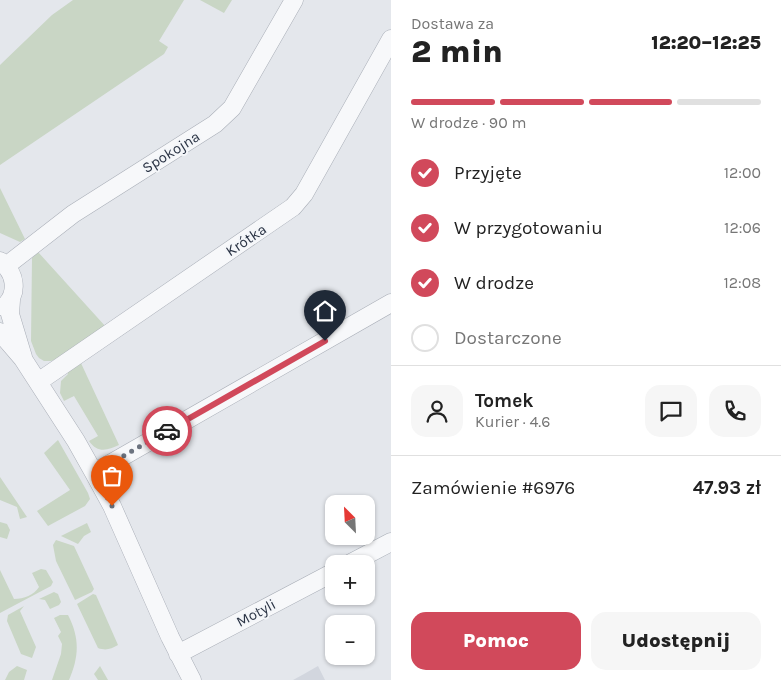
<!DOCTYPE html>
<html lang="pl">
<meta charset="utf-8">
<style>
:root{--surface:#fff;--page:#f6f6f6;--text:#222;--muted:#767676;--line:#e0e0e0;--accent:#d1495b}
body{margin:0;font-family:Karla,sans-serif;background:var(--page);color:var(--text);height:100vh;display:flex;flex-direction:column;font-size:19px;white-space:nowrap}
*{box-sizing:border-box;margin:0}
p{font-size:16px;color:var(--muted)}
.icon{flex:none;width:28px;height:28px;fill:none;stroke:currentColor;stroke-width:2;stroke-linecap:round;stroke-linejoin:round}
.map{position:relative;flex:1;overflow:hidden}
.panel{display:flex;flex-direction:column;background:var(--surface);width:390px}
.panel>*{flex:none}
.needle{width:32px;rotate:336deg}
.buttons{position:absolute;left:325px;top:495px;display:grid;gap:10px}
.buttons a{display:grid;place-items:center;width:50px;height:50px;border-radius:10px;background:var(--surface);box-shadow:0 1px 4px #0004;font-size:25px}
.pin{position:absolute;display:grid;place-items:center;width:42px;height:42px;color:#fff;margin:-51px -21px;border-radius:50% 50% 50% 0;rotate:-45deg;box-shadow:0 0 5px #0007}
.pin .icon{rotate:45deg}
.courier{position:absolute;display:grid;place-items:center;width:50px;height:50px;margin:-25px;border:4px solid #d1495b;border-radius:50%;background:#fff;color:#222;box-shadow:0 1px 6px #0007}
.overview em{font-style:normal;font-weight:800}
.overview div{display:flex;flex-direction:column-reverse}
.overview{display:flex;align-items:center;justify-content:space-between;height:85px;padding:0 20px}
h1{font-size:32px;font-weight:800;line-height:38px}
.bar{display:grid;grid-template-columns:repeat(4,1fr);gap:8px 5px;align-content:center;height:60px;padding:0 20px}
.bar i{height:6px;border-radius:4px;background:var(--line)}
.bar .selected{background:var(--accent)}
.bar p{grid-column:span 4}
.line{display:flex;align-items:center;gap:12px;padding:0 20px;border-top:1px solid var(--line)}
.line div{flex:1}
.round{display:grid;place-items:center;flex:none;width:52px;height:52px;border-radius:15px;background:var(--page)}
ol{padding:0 20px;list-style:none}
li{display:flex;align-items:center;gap:15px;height:55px}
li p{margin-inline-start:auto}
li .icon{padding:5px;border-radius:50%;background:var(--accent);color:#fff;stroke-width:4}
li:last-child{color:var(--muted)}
li i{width:28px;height:28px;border:2px solid var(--line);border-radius:50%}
.button{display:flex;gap:10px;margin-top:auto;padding:10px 20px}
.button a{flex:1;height:58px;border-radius:15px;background:var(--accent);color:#fff;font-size:20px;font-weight:800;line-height:58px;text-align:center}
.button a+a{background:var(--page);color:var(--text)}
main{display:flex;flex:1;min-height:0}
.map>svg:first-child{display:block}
</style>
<main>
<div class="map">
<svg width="391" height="680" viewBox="0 0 391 680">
<rect width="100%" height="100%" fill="#e4e7ec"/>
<path fill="#d2d6de" d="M318 666 325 680H293L304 674Z"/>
<path fill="#c9d6c5" d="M73 0H184L159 41 168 47 164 54 0 165V65L52 15Z
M200 0H232L224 13Z
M0 188 25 239 20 242 0 233Z
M38 252 106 327 64 356 51 361H44L39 358 36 354 31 341 32 258Z
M80 361 119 445C108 450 98 454 89 441L98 436 74 396 64 401 60 393 61 381 68 374 66 370Z
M58 440 88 493 90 499 85 506 48 526 37 511 70 490 44 453Z
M0 477 27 517 20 519 17 507 0 500Z
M0 522 7 524 10 530 7 539 0 537Z
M87 523 91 532 84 536 78 544 61 536Z
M56 540 74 546 94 589 92 592 75 600 56 561 53 545Z
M41 569 46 570 53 582 51 586 0 613V570L14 599C24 599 34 595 39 587L32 573Z
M54 592 58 594 61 602 59 605 50 609 45 600 39 599Z
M93 594 96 595 118 645C111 649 106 651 98 648L77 604Z
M24 606 20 611 36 647 32 658 21 654 7 621 8 615Z
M60 615H68C80 638 79 657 69 680H52L61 654 62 644 58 636 61 632 54 618Z
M17 666 27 670 24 680H5L9 672Z
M100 666 108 680H98L94 674Z"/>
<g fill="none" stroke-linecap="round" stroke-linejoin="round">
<defs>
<path id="minor" d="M0 261C16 273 19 293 4 307
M6 266 73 214 215 124 232 108 294 0
M11 300 10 314 23 357
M0 332 23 359 76 441 94 473 112 506 170 637 192 680
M38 382 293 207 304 194 391 39
M94 473 391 303
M349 564 391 542
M178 654 334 572"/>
</defs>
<use href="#minor" stroke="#a9aeb7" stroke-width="19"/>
<use href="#minor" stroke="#f7f8fa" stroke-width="18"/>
</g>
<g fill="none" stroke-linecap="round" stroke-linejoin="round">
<path stroke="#6c737f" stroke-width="5" stroke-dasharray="0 9" d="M112 506 94 473 167 431"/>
<path stroke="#d1495b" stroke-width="6" d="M167 431 325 341"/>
</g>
<g text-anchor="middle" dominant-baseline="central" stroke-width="4" stroke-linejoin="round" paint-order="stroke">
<g font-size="15" fill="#2b3445" stroke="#f4f6f9">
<text transform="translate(171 152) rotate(-32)">Spokojna</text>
<text transform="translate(246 240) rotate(-34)">Krótka</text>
<text transform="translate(256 613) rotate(-28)">Motyli</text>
</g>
</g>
</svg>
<div class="buttons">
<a><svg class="needle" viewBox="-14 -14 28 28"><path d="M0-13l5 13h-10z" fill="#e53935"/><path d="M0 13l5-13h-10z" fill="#767676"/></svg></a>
<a>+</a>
<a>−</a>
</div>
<div class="pin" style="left:112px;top:506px;background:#ea580c"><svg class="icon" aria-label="bag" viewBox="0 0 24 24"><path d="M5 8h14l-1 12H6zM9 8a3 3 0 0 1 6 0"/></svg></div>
<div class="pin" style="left:325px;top:341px;background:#1f2937"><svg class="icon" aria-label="home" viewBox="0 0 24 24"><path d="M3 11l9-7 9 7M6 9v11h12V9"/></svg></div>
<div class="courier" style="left:167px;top:431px"><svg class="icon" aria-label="car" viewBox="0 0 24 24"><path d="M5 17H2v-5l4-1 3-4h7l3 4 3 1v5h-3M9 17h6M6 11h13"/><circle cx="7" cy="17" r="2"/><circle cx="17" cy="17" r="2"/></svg></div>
</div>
<section class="panel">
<div class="overview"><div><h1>2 min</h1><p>Dostawa za</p></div><em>12:20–12:25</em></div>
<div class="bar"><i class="selected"></i><i class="selected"></i><i class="selected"></i><i></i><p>W drodze · 90 m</p></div>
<ol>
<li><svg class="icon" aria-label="check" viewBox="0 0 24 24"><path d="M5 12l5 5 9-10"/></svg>Przyjęte<p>12:00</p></li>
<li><svg class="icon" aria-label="check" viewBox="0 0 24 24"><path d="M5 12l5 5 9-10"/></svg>W przygotowaniu<p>12:06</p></li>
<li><svg class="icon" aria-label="check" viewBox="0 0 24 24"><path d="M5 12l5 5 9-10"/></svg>W drodze<p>12:08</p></li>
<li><i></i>Dostarczone</li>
</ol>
<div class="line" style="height:90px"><a class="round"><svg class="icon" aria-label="person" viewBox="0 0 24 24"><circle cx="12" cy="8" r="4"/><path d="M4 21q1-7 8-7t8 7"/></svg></a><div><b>Tomek</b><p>Kurier · 4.6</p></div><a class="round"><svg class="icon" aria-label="chat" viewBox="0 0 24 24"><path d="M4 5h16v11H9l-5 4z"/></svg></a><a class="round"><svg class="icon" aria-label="phone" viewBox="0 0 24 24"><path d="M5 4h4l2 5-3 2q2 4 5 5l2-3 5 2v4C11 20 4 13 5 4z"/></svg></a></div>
<div class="line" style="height:65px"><div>Zamówienie #6976</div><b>47.93 zł</b></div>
<div class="button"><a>Pomoc</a><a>Udostępnij</a></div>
</section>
</main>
